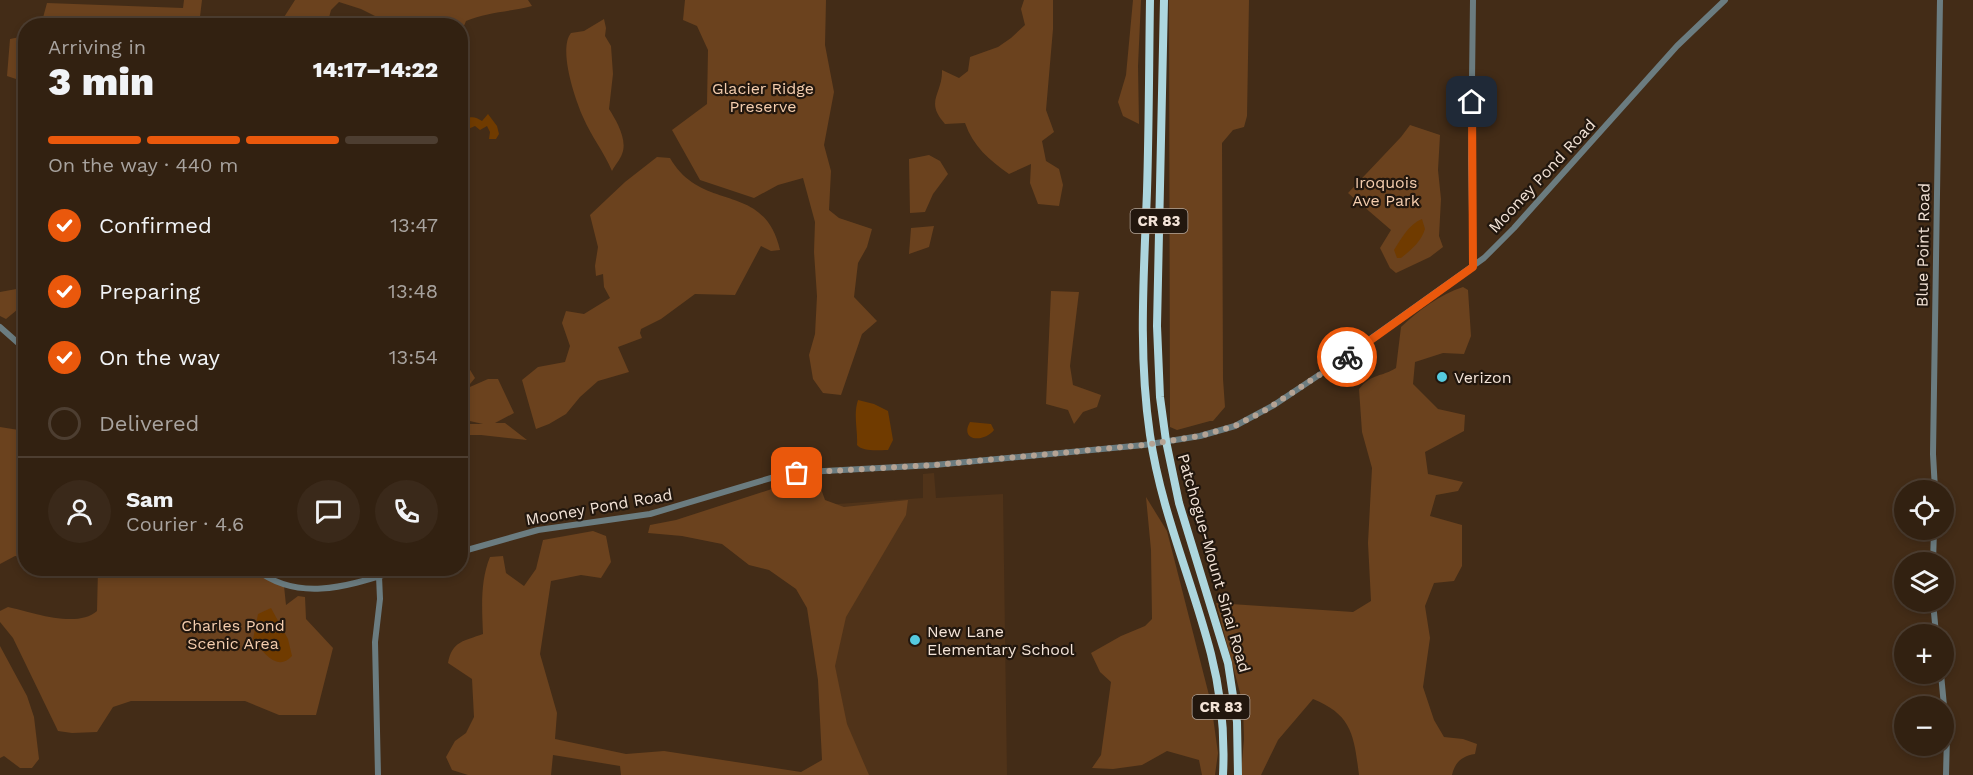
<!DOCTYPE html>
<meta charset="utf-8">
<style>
:root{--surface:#322111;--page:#3a291a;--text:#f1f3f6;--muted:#a8a39f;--line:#4d3e31;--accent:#ea580c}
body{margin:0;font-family:"Work Sans",sans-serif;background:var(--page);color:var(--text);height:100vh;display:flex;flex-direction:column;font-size:22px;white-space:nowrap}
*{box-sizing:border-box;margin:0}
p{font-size:20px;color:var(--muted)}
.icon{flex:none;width:33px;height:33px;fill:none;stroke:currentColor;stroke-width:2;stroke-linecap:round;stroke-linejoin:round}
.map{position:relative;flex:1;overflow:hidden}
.drawer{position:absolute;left:18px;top:18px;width:450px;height:558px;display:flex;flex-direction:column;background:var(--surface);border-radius:24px;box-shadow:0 3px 9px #0003,0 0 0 2px var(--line)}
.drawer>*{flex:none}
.fabs{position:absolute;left:1894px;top:480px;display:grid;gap:12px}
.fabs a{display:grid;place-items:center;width:60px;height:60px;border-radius:50%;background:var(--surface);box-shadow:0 3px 9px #0003,0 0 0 2px var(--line);font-size:30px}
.pin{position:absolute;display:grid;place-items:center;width:51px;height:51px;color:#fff;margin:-26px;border-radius:12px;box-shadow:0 3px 9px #0006}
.courier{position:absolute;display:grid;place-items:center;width:60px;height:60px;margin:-30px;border:4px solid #ea580c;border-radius:50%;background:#fff;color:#222;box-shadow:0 2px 8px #0007}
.overview em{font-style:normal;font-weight:800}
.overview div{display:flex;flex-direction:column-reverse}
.overview{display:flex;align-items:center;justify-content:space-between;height:102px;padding:0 30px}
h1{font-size:39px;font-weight:800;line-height:45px}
.bar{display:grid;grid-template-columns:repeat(4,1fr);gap:9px 6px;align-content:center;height:72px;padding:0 30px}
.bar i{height:8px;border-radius:4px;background:var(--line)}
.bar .selected{background:var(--accent)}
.bar p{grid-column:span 4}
.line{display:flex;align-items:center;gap:15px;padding:0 30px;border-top:2px solid var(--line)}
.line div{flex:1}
.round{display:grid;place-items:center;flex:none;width:63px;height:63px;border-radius:32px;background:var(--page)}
ol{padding:0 30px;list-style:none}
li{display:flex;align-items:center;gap:18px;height:66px}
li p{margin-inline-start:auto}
li .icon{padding:6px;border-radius:50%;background:var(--accent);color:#fff;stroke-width:4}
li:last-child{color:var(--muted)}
li i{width:33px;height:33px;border:3px solid var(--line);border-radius:50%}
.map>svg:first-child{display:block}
</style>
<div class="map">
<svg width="1973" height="775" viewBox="0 0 1973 775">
<rect width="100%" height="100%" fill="#432c17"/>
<path fill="#503319" d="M934 473 936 498 1003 494 1007 775H826L823 505 923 498V474Z"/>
<path fill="#6b421e" d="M184 0H202L199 25H41L47 3 183 8Z
M295 0H528L532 6C510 12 487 12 466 21L461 33 460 26 393 25 361 9 339 2 331 10 327 25H279Z
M685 0H826L825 45 834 92 824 145 831 171 829 210 839 218 872 229 867 247 858 263 854 297 877 321 862 334 841 395 823 393 813 379 809 355 815 334 817 296 814 252 815 222 803 178 778 185 754 198 700 180 672 130 707 104 708 50 697 26 683 20Z
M1024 0H1053V29L1046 110 1054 132 1042 141 1046 161 1059 169 1063 185 1059 206 1038 204 1030 183 1031 164 1009 174C989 160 973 146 965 123L945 124C924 101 943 94 942 70L959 78 968 71 970 57 998 47 1011 38 1025 25 1021 9Z
M1133 0H1141L1138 66 1139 124 1123 116 1118 102 1126 75Z
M1169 0H1249L1247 116 1244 127 1233 130 1222 143 1223 379 1225 407 1213 421H1210L1177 430 1170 427Z
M604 19 606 28 605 36 611 46 613 74 609 109C616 120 628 140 622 154 620 160 615 165 612 171 604 152 591 136 583 117 575 99 558 49 571 33L584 31Z
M25 36H26L25 82 7 76 10 39Z
M1410 125 1440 135 1438 170 1441 199 1439 236 1443 247 1430 257 1396 273 1390 268 1380 248 1391 230 1348 193 1401 137Z
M929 155 940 161 948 174 933 194 925 212 910 213 909 159Z
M657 157 670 158C702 214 764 180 780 250L771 251 761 246 735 295 695 294 661 319 641 329 640 333 642 338 618 347 629 372 598 381 580 397 566 414 549 424 536 429 522 380 538 367 565 362 570 346 562 323 566 311 584 314 610 298 604 287 603 274 596 276 595 266 598 247 590 215 625 182Z
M934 226 929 247 909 254 911 228Z
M25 268V307L23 305 6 319 0 316V292L22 288Z
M1463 287 1468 290 1471 336 1464 354 1443 353 1415 362 1413 384 1438 409 1465 415 1464 431 1425 452 1428 474 1463 482 1458 491 1436 495 1430 516 1462 525V566L1454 581 1434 583 1425 606 1430 638 1423 687 1434 720 1444 737 1463 739 1477 744 1475 754C1462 756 1455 762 1452 775H1359C1354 737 1353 715 1313 699L1278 740 1261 775H1241L1244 739 1243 704 1216 603 1353 612 1371 601 1368 543 1372 468 1362 432 1359 389C1372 373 1382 377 1396 368L1401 327C1419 310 1439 295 1463 287Z
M1051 291 1079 292 1070 366 1073 385 1101 395 1097 407 1083 412 1074 424 1068 410 1046 404Z
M461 359 464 360 475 378 470 384 463 390 488 379H498L514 413 495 423H505L527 440 481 435H461V424H483L461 419Z
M0 427 25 431 26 557 15 556 0 564Z
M819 483 825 500 844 507 908 500 906 515 846 617 835 666 847 724 869 775H621L620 766 553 755 551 775H468L452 770 446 757 455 741 466 733 474 717 472 679 448 663C452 641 464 641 483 634 482 609 480 581 490 557L503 556 506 573 524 586 536 569 543 540 593 531 606 536 611 562 601 578 581 575 551 581 540 654 557 713 555 739 626 754 664 751 801 772 822 760 818 680 807 608 796 589 769 570 749 565 722 544 682 536 648 533 650 525 676 520 784 485Z
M1146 497 1167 531 1211 703 1218 753 1215 775H1202L1199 760 1167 751 1142 765 1113 769 1092 768 1101 755 1111 682 1100 672 1091 653 1121 636 1145 626 1152 619 1151 550Z
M98 569H177V574L180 576 192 569H253L284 586 286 605 298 596 305 597 306 619 333 648 316 715H279L245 701H131L113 707 97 732 72 733 58 731 13 638 0 622V611L8 607C31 612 77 629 97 611Z
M0 646 27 696 34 717 39 759 32 768H20L4 756 0 758Z"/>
<path fill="#703b00" d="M488 114 497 126 499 134 496 139H489L490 132 487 126 480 130 475 126 466 130 465 119C472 116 476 117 482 121Z
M1422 219 1425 229C1421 242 1411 250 1401 258H1397L1394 250C1401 239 1409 224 1422 219Z
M858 400 874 404 888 411 893 440 888 450C878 450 863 452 857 445 858 430 853 415 858 400Z
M970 422 991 424 994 430C984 443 959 441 970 422Z
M271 608 288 639 292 656C277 673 262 651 253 639L258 614Z"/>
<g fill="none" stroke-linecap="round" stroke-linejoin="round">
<path stroke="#6b7c80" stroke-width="6" d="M1473 267 1471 161 1473 0
M0 327 26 350
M1935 490 1933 454 1940 0
M460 552 538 530 650 514 788 473 934 465 1144 445 1200 436 1235 426 1274 405 1328 369 1484 258 1514 228 1677 46 1725 0
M1933 562 1934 530
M254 568C301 606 356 583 406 568
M1933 602 1936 634
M1941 674 1944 706
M1944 707 1947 735 1946 775
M378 775 375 642 380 599 379 576"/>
<path stroke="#add6de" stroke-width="8" d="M1150 0C1149 64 1149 127 1147 191 1144 272 1138 354 1150 435 1161 511 1192 580 1211 654 1221 693 1225 734 1223 775
M1164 0 1157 326 1160 397 1166 441 1179 503 1228 663 1237 722 1238 775"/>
</g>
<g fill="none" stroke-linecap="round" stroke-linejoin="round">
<path stroke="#b5a394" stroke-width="6" stroke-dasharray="0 10.8" d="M797 473 934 465 1144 445 1200 436 1235 426 1264 411 1347 357"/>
<path stroke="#ea580c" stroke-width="8" d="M1347 357 1473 267 1472 102"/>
</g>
<g fill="#55cadf" stroke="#22170e" stroke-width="2">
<circle cx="1442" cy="377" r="6"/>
<circle cx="915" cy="640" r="6"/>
</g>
<g text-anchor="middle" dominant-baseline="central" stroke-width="4.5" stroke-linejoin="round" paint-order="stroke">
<g fill="#22170e" stroke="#b4a69b" stroke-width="1.5">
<rect x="1130.5" y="209" width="57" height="24" rx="4.5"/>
<rect x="1192.5" y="695" width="57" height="24" rx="4.5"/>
</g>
<g font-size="15" font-weight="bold" fill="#f3e3d7">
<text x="1159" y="221">CR 83</text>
<text x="1221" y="707">CR 83</text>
</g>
<g font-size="16" fill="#f4cdae" stroke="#22170e">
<text x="763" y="88">Glacier Ridge<tspan x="763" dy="18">Preserve</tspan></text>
<text x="1386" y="182">Iroquois<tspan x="1386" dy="18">Ave Park</tspan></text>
<text x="233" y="625">Charles Pond<tspan x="233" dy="18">Scenic Area</tspan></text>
</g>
<g font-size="16" fill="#f3e3d7" stroke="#22170e">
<text transform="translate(1542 176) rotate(-47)">Mooney Pond Road</text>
<text transform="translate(1923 245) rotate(-89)">Blue Point Road</text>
<text transform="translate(599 507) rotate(-10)">Mooney Pond Road</text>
<text transform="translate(1214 563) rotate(74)">Patchogue-Mount Sinai Road</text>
</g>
<g font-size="16" fill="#f3e3d7" stroke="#22170e" text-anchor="start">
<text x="1454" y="377">Verizon</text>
<text x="927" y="631">New Lane<tspan x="927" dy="18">Elementary School</tspan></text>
</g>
</g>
</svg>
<div class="fabs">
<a><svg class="icon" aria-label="locate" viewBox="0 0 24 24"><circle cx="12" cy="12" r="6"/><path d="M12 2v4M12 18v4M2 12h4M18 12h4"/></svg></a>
<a><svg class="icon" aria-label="layers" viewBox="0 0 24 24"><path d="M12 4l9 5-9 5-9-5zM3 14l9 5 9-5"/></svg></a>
<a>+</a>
<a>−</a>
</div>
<div class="pin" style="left:797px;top:473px;background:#ea580c"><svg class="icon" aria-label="bag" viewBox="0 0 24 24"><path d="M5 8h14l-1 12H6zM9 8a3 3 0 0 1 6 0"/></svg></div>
<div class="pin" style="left:1472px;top:102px;background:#1f2937"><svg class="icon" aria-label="home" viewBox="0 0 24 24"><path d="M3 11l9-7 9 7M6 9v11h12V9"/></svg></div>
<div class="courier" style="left:1347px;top:357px"><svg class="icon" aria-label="bike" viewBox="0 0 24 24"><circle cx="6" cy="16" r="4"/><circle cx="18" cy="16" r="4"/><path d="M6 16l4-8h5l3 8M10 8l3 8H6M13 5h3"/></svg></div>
<section class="drawer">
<div class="overview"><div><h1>3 min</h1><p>Arriving in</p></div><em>14:17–14:22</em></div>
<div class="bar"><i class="selected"></i><i class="selected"></i><i class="selected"></i><i></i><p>On the way · 440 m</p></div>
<ol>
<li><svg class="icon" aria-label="check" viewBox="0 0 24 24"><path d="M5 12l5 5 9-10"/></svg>Confirmed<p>13:47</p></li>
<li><svg class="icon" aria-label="check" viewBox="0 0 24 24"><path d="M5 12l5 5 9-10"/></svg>Preparing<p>13:48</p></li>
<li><svg class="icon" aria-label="check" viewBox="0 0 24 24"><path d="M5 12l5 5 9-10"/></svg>On the way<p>13:54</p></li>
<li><i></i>Delivered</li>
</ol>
<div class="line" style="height:108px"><a class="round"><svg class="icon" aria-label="person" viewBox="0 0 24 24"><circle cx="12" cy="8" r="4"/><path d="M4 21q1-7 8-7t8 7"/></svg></a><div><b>Sam</b><p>Courier · 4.6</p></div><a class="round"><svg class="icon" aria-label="chat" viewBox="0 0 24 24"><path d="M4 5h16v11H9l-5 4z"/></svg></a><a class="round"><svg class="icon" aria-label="phone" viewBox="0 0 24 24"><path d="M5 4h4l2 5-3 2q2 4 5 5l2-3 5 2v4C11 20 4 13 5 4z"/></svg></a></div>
</section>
</div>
